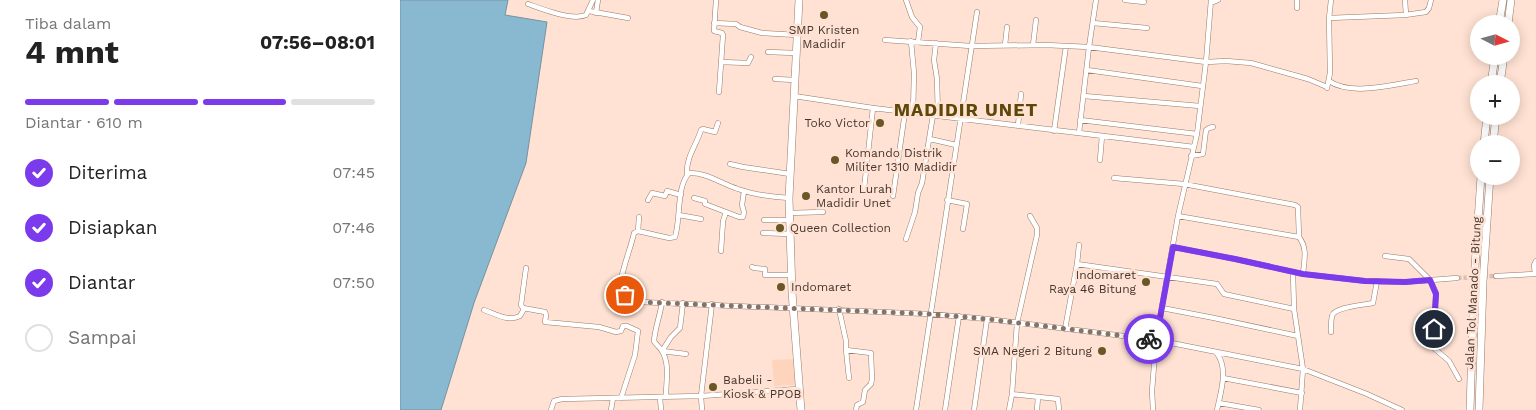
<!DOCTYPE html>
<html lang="id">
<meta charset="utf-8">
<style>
:root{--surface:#fff;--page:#f6f6f6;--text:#222;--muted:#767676;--line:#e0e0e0;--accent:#7c3aed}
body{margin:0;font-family:"Work Sans",sans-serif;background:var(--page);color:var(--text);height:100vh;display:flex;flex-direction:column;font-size:19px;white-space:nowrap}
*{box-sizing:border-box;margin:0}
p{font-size:16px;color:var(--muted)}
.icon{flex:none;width:28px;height:28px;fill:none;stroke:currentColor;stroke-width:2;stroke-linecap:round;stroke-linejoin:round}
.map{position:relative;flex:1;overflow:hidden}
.drawer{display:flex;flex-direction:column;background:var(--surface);width:400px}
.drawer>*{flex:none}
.needle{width:32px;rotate:96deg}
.fabs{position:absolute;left:1070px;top:15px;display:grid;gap:10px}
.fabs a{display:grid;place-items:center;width:50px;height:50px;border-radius:50%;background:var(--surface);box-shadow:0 2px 12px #0003;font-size:25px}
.pin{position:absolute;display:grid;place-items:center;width:42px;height:42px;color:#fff;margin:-21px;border:2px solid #fff;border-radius:50%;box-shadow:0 1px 5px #0007}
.courier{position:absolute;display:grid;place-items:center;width:50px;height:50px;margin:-25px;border:4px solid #7c3aed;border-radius:50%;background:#fff;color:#222;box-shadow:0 1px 6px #0007}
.headline em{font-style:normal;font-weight:700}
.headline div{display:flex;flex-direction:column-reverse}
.headline{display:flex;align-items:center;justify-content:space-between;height:85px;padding:0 25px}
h1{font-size:32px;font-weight:700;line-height:38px}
.bar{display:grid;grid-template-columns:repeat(4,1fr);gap:8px 5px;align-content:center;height:60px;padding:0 25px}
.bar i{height:6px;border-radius:4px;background:var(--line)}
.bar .selected{background:var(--accent)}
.bar p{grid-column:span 4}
ol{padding:0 25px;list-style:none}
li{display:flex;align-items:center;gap:15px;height:55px}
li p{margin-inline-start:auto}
li .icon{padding:5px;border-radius:50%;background:var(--accent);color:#fff;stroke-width:4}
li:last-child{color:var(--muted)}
li i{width:28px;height:28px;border:2px solid var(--line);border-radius:50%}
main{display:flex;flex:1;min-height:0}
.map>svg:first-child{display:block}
</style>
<main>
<section class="drawer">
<div class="headline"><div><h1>4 mnt</h1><p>Tiba dalam</p></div><em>07:56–08:01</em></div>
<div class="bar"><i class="selected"></i><i class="selected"></i><i class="selected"></i><i></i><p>Diantar · 610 m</p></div>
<ol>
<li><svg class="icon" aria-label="check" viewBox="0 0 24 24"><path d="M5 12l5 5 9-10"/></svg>Diterima<p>07:45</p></li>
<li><svg class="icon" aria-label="check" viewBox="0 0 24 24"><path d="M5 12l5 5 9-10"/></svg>Disiapkan<p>07:46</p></li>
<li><svg class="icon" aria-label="check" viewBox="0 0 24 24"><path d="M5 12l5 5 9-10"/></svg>Diantar<p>07:50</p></li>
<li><i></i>Sampai</li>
</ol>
</section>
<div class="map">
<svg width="1136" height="410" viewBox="0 0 1136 410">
<rect width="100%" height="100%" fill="#ffe2d3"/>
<path fill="#fed4bc" d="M393 359 395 385 374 386 372 360Z"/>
<path fill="#89b9d0" stroke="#7592a0" d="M0 0H108L105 15 147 22 126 163 74 303 41 410H0Z"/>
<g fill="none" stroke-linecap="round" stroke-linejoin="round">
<path stroke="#dac0b2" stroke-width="4.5" stroke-dasharray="4.5 2" stroke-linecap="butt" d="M1057 278 1096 276"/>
<defs>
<path id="minor" d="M316 0 314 31 322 33 323 35 319 92
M506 0 512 17 520 27 518 42
M725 0 744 2
M897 0V8
M1005 0 1006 15
M811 3 818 0
M128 4C142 9 172 21 186 15L193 0
M189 11 228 18
M196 13 198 0
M929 18 931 0
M314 23 336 24 340 27 362 33 397 35
M693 23 747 28
M485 40 571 46 646 45 689 47 806 62 826 61 851 63 908 79 927 87
M511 41 514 73 513 113
M536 43 534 60 537 79 538 116
M605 45 607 27
M633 45 636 20
M368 52 396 53
M321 62 348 63 351 57
M687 70 802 86
M375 79 395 80
M929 81C951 96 991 85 1016 81
M927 88 930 73 929 18 1005 15 1026 12 1029 8 1031 0
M394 96 473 108 794 147
M684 96 800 106
M680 120 797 134
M618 126 621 94
M654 131 666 46
M679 133 689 47 696 0
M530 139 556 145
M791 156 803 154 806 130 809 128 813 127
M700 160 702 136
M330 164 343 167 390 174
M287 174C286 157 296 146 301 130L303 129 315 132 318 123
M714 178 784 184 895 205 898 207 899 237
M464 189 473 108
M493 196 505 112
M294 198 305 201V204L326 212
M389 198C372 197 355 195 338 189 322 184 306 172 289 173 276 187 281 219 275 237L269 238 238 231 234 233C232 245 217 282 221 290 224 297 233 300 240 302L530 314 587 319 756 340 903 369 967 394 1002 410
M248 200 252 193 265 196 267 191 281 195
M547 200 567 204 563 229
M389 213 423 212
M279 215 301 219
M778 216 899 237C908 249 904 261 903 274
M364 220H389
M238 231 239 217
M363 233 390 234
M506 239 515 212 518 193 522 183 533 115
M773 247 835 259 903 274 965 281 1005 282 1057 278
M321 251 323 221 326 212 339 217H343L344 212 342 205 344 191
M985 256 1009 259 1030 280 1036 293 1033 342 1035 349 1049 361 1059 379
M677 264 817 284 824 294 894 309
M352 267 354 268 365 269V275H392
M126 268 121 305 123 308 145 312 146 315 145 322 199 327 216 332 221 331 223 326H227L238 331 235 355 221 398
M893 273 894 309 903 369 900 410
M1135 274 1134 265 1136 261
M1096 276 1136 274
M262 302C260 316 255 328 254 341 256 345 260 347 262 351 270 364 266 381 266 396
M283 303 280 328 271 337 262 351 286 354
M762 308 814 318 898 336
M439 309 446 341V350L471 353 472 379 471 384 465 390 463 402 457 405 456 410
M84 310C96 314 108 322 120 316L124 309
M665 329 677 264 679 245
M931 332C931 327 931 320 932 316 934 307 964 305 973 303L977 281
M446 350 449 378
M816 352C829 368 821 391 817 410
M823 378 902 393
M612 394 658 399 659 410
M260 397 261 410
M819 403 859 410
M151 410 154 401 162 399 301 396 398 389
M211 410 213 398
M302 410 301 396 312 304
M516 410 577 12
M545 410 559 316
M574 410 587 319
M609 410 612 394 617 323 637 235V228L630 216
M637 410 638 397
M753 410 752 391 756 340 778 216 797 134 806 62 811 0"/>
<path id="highway" d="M399 0 389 198 392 292 401 410
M1099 24 1103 0
M1108 24 1111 0
M1091 84 1095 56
M1100 84 1104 56
M1084 144 1087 116
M1093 144 1096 116
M1070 410 1074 282 1081 176
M1079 410 1083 282 1090 176"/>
</defs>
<use href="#minor" stroke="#997967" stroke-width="5.5"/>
<use href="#highway" stroke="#997967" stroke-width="8"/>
<use href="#minor" stroke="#fff" stroke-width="4.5"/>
<use href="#highway" stroke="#fff" stroke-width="7"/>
</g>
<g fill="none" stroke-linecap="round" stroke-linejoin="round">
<path stroke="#867368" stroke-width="5" stroke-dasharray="0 9" d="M225 295 234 300 240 302 530 314 587 319 749 339"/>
<path stroke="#7c3aed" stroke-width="6" d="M749 339 756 340 773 247 835 259 903 274 965 281 1005 282 1030 280 1036 294 1034 329"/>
</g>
<g fill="#695725" stroke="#ffe2d3" stroke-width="2">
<circle cx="424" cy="15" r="5"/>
<circle cx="480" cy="123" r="5"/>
<circle cx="435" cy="160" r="5"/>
<circle cx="406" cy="196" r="5"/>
<circle cx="380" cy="228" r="5"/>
<circle cx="746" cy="282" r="5"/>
<circle cx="381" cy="287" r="5"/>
<circle cx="702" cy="351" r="5"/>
<circle cx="313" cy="387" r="5"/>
</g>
<g text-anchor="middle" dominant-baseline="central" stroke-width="5" stroke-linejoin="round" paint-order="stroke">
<g font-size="12" fill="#45372f" stroke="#ffe2d3" text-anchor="start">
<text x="424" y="30" text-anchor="middle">SMP Kristen<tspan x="424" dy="14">Madidir</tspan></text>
<text x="470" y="123" text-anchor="end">Toko Victor</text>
<text x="445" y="153">Komando Distrik<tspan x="445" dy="14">Militer 1310 Madidir</tspan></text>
<text x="416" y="189">Kantor Lurah<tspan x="416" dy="14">Madidir Unet</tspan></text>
<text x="390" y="228">Queen Collection</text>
<text x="736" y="275" text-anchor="end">Indomaret<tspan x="736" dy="14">Raya 46 Bitung</tspan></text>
<text x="391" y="287">Indomaret</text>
<text x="692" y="351" text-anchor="end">SMA Negeri 2 Bitung</text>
<text x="323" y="380">Babelii -<tspan x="323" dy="14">Kiosk &amp; PPOB</tspan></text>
</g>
<g font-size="12" fill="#45372f" stroke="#ffe2d3">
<text transform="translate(1073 293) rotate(-87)">Jalan Tol Manado - Bitung</text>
</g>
<g font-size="18" font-weight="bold" letter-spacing="1" fill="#5c4808" stroke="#ffe2d3">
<text x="566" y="109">MADIDIR UNET</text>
</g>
</g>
</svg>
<div class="fabs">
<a><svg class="needle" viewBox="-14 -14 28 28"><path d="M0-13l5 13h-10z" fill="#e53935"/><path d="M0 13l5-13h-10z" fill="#767676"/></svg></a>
<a>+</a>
<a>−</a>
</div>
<div class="pin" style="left:225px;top:295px;background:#ea580c"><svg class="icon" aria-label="bag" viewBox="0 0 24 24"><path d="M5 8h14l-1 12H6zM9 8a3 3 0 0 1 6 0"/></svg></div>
<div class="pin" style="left:1034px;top:329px;background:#1f2937"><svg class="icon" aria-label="home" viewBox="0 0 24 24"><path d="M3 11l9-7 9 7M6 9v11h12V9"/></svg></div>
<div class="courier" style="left:749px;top:339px"><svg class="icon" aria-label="bike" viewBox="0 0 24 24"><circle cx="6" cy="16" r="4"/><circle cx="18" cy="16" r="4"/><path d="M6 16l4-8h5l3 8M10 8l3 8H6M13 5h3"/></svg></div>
</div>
</main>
